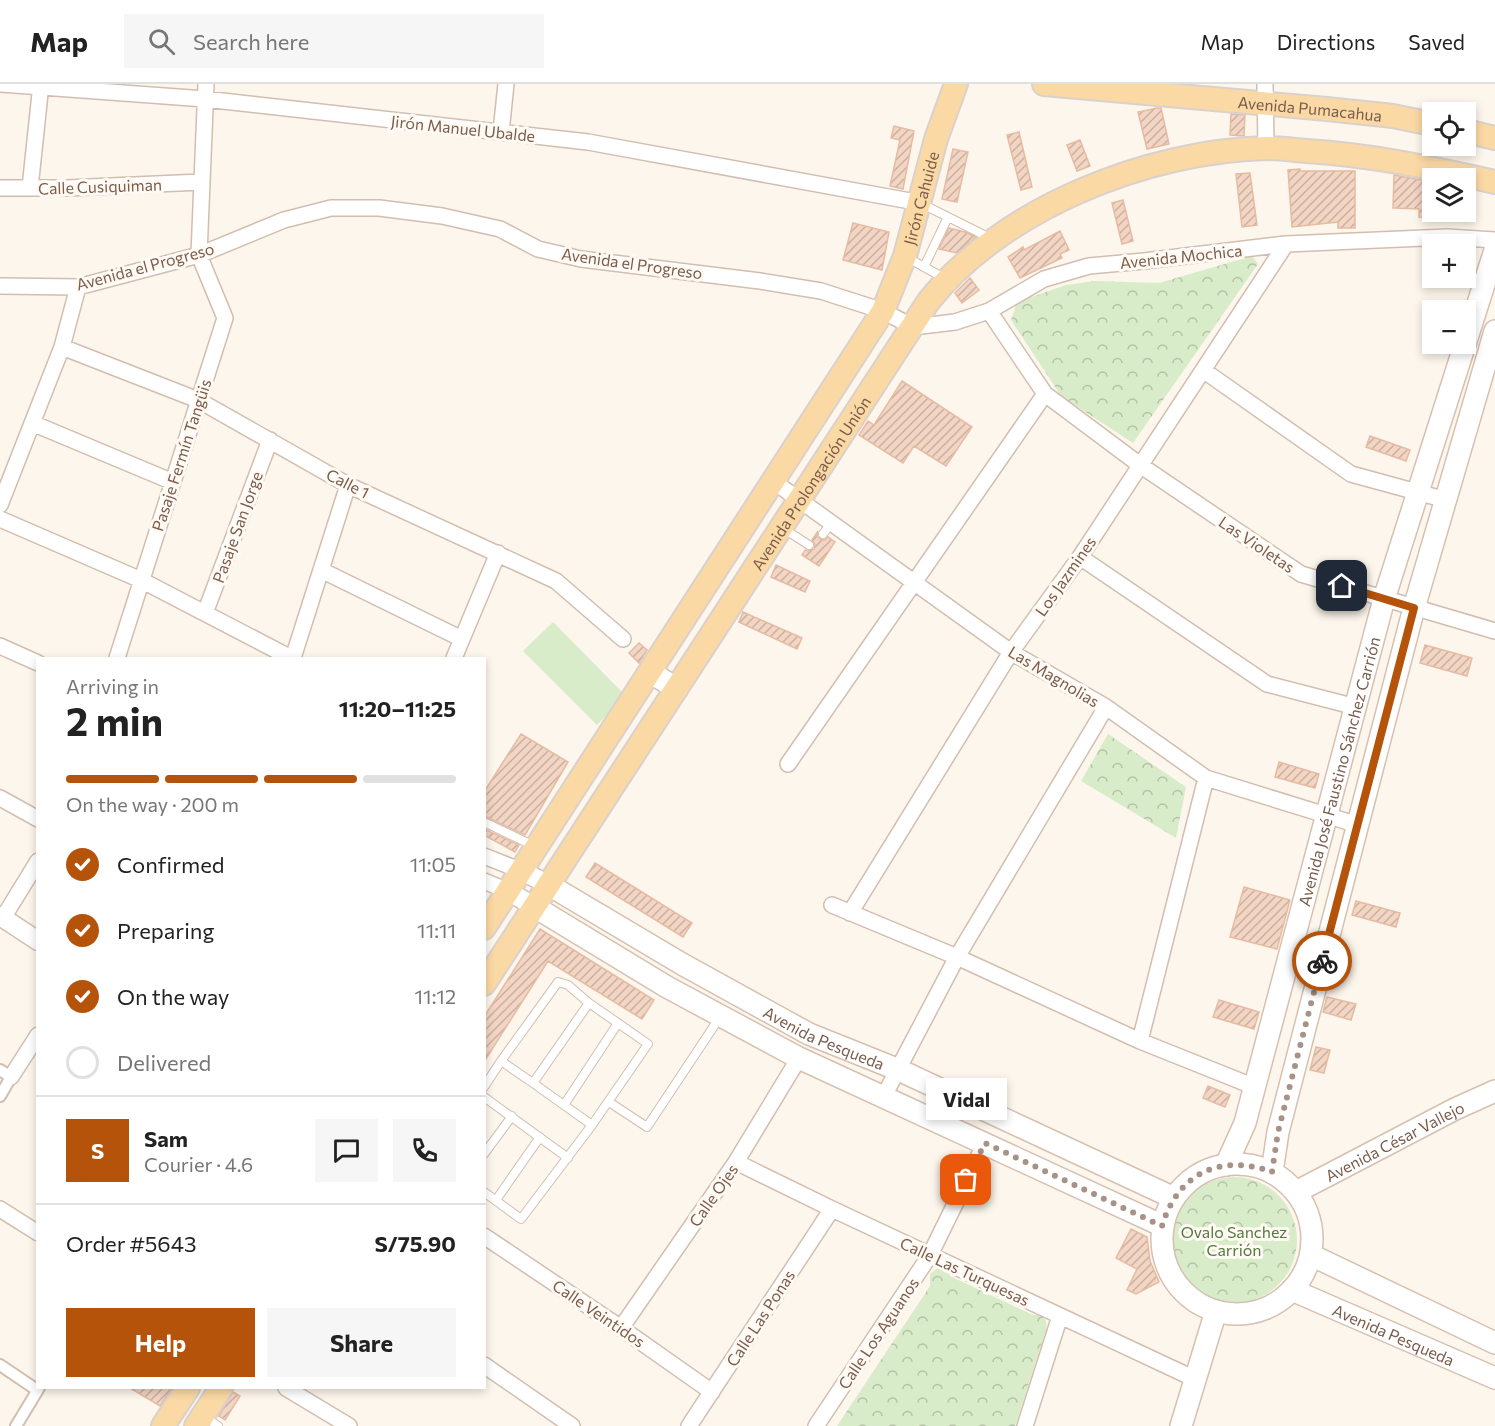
<!DOCTYPE html>
<meta charset="utf-8">
<style>
:root{--surface:#fff;--page:#f6f6f6;--text:#222;--muted:#767676;--line:#e0e0e0;--accent:#b45309}
body{margin:0;font-family:Commissioner,sans-serif;background:var(--page);color:var(--text);height:100vh;display:flex;flex-direction:column;font-size:22px;white-space:nowrap}
*{box-sizing:border-box;margin:0}
p{font-size:20px;color:var(--muted)}
.icon{flex:none;width:33px;height:33px;fill:none;stroke:currentColor;stroke-width:2;stroke-linecap:round;stroke-linejoin:round}
.map{position:relative;flex:1;overflow:hidden}
.side{position:absolute;left:36px;top:573px;width:450px;height:732px;display:flex;flex-direction:column;background:var(--surface);border-radius:0px;box-shadow:0 3px 9px #0003}
.side>*{flex:none}
.controls{position:absolute;left:1422px;top:18px;display:grid;gap:12px}
.controls a{display:grid;place-items:center;width:54px;height:54px;border-radius:0px;background:var(--surface);box-shadow:0 3px 9px #0003;font-size:30px}
.pin{position:absolute;display:grid;place-items:center;width:51px;height:51px;color:#fff;margin:-26px;border-radius:12px;box-shadow:0 3px 9px #0006}
.courier{position:absolute;display:grid;place-items:center;width:60px;height:60px;margin:-30px;border:4px solid #b45309;border-radius:50%;background:#fff;color:#222;box-shadow:0 2px 8px #0007}
.bubble{position:absolute;height:42px;border-radius:0px;background:var(--surface);box-shadow:0 3px 9px #0003;font-size:20px;font-weight:700;line-height:42px;text-align:center}
.headline em{font-style:normal;font-weight:700}
.headline div{display:flex;flex-direction:column-reverse}
.headline{display:flex;align-items:center;justify-content:space-between;height:102px;padding:0 30px}
h1{font-size:39px;font-weight:700;line-height:45px}
.bar{display:grid;grid-template-columns:repeat(4,1fr);gap:9px 6px;align-content:center;height:72px;padding:0 30px}
.bar i{height:8px;border-radius:4px;background:var(--line)}
.bar .current{background:var(--accent)}
.bar p{grid-column:span 4}
.line{display:flex;align-items:center;gap:15px;padding:0 30px;border-top:2px solid var(--line)}
.line div{flex:1}
.round{display:grid;place-items:center;flex:none;width:63px;height:63px;border-radius:0px;background:var(--page)}
ol{padding:0 30px;list-style:none}
li{display:flex;align-items:center;gap:18px;height:66px}
li p{margin-inline-start:auto}
li .icon{padding:6px;border-radius:50%;background:var(--accent);color:#fff;stroke-width:4}
li:last-child{color:var(--muted)}
li i{width:33px;height:33px;border:3px solid var(--line);border-radius:50%}
.action{display:flex;gap:12px;margin-top:auto;padding:12px 30px}
.action a{flex:1;height:69px;border-radius:0px;background:var(--accent);color:#fff;font-size:24px;font-weight:700;line-height:69px;text-align:center}
.action a+a{background:var(--page);color:var(--text)}
header{display:flex;align-items:center;gap:36px;box-sizing:border-box;height:84px;padding:0 30px;background:var(--surface);border-bottom:2px solid var(--line)}
header strong{font-size:28px}
nav{display:flex;gap:33px;margin-inline-start:auto;font-size:21px}
.search{width:420px;height:54px;background:var(--page);display:flex;align-items:center;gap:15px;box-sizing:border-box;padding:0 21px;border-radius:0px;color:var(--muted);font-size:22px}
.map>svg:first-child{display:block}
</style>
<header>
<strong>Map</strong>
<div class="search"><svg class="icon" aria-label="search" viewBox="0 0 24 24"><circle cx="10" cy="10" r="6"/><path d="M15 15l6 6"/></svg>Search here</div>
<nav><a>Map</a><a>Directions</a><a>Saved</a></nav>
</header>
<div class="map">
<svg width="1495" height="1342" viewBox="0 0 1495 1342">
<defs>
<pattern id="park-crowns" width="20" height="18" patternUnits="userSpaceOnUse" patternTransform="scale(1.5)"><rect width="20" height="18" fill="#d8ecc9"/><path d="M2 6a3 3 0 1 1 6 0M12 15a3 3 0 1 1 6 0" fill="none" stroke="#b4c2a5"/></pattern>
<pattern id="building-hatch" width="6" height="6" patternUnits="userSpaceOnUse" patternTransform="scale(1.5)"><rect width="6" height="6" fill="#f3d5c3"/><path d="M-1 1l2-2M0 6l6-6M5 7l2-2" fill="none" stroke="#cab0a1"/></pattern>
</defs>
<rect width="100%" height="100%" fill="#fdf6ec"/>
<path fill="#d8ecc9" d="M553 538 626 612 597 641 523 567Z"/>
<path fill="url(#park-crowns)" d="M1252 172 1258 180 1133 359 1061 312 1011 236 1017 218 1066 201 1095 197 1159 199Z
M1108 650 1186 703 1176 754 1081 697Z
M1171 1156a63 63 0 1 1 126 0a63 63 0 1 1-126 0Z
M942 1183 948 1187 950 1192 1033 1231C1044 1230 1048 1235 1046 1246L1015 1342H837L930 1202V1190L936 1185Z"/>
<path fill="url(#building-hatch)" stroke="#e6bba3" stroke-width="1.5" d="M1157 24H1161L1169 60 1147 65 1138 28Z
M1231 30 1245 31 1244 52 1230 51Z
M894 42 914 47 903 105 890 102 900 56 891 54Z
M1019 48 1032 103 1021 106 1007 51Z
M1080 56 1090 82 1077 87 1067 61Z
M953 65 968 68 957 118 942 115Z
M1300 85V87H1355V144H1338V138L1292 143 1288 86Z
M1250 89 1257 141 1242 143 1236 90Z
M1394 91 1432 98V134L1419 133V125L1393 124Z
M1123 116 1133 157 1122 160 1112 119Z
M853 139 889 148 882 186 843 176Z
M949 144 965 148 976 153 957 169 939 165Z
M1060 147 1069 166 1060 170 1062 174 1020 194 1008 173 1023 163 1024 166Z
M970 194 979 206 962 219 955 209Z
M902 297 972 343 946 382 914 362 903 379 859 351 868 337 874 341Z
M1370 352 1410 366 1406 377 1366 363Z
M818 447 817 452 820 455 825 456 828 453 835 458 819 482 802 471 805 466 809 467 814 465 815 461 812 456Z
M776 481 810 497 805 508 771 493Z
M743 528 802 554 797 565 739 538Z
M639 559 647 566 639 579 629 569Z
M1425 561 1472 574 1467 592 1420 579Z
M521 650 568 678 525 751 484 732V708Z
M1279 678 1319 690 1315 704 1275 693Z
M484 745 519 761 515 768 484 751Z
M595 779 692 839 683 853 586 793Z
M1244 803 1290 816 1277 865 1230 853Z
M1356 817 1400 829 1396 843 1352 831Z
M540 845 654 916 642 935 548 877 484 978V933Z
M1327 913 1356 920 1351 936 1323 928Z
M1219 916 1259 928 1254 945 1213 933Z
M1316 963 1330 966 1324 989 1310 986Z
M1208 1002 1230 1011 1225 1023 1203 1014Z
M1131 1145 1147 1153 1150 1177 1159 1198 1136 1210 1127 1206 1137 1185 1116 1174Z
M130 1304H172L160 1322Z
M233 1308 240 1312 225 1336 219 1332Z"/>
<g fill="none" stroke-linecap="round" stroke-linejoin="round">
<defs>
<path id="service" d="M922 120 992 155
M906 173 946 195
M924 183 948 133
M784 445 809 461
M823 450 832 438
M484 738 534 762
M533 999 501 977 558 898 568 901 589 919
M484 1003 501 977
M484 1013 568 1074
M609 1018 647 1043 720 933
M564 1021 618 939
M484 1070 512 1032
M484 1108 521 1135 592 1041 648 960 589 919 533 999 592 1041
M496 1116 540 1053
M205 1333 218 1342"/>
<path id="pedestrian" d="M0 986 11 993 0 1012
M0 1281 37 1306
M16 1342 39 1304"/>
<path id="minor" d="M1 0 205 15 588 58 921 119
M1265 0 1266 64
M501 48 506 0
M0 104H67L201 98
M30 104 41 0
M0 202 78 203 199 171 284 136 331 124H379L442 132 500 145 538 165 581 175 760 197 821 207 883 227 913 243 955 238 989 227 1044 195 1089 182 1144 177 1286 160 1447 153 1495 156
M989 227 1045 310 1140 381 1301 490 1495 547
M62 263 198 316 348 401 556 497 623 555
M1203 286 1351 390 1446 416
M32 339 173 398
M773 397 1011 568 1106 623 1206 694 1358 741
M0 421 62 263 78 203
M0 435 141 496 291 574
M1080 473 1267 600 1356 623
M321 486 462 555
M205 529 270 356
M0 562 38 579
M117 574 225 234 199 171 206 0
M293 574 348 401
M454 574 498 469
M788 680 1045 310
M0 714 38 735
M484 772 522 787
M484 797 508 807
M832 821 957 873 1140 957 1255 1003
M850 829 1011 568 1080 473 1286 160
M3 834 38 777
M1140 957 1206 694
M11 993 38 951
M884 1012 957 873 1106 623
M736 1078 832 1125 1195 1295
M0 1125 38 1149
M484 1152 621 1244 712 1308
M621 1244 736 1078 799 974
M484 1281 572 1342
M286 1304 349 1342
M689 1342 832 1125
M816 1342 930 1171 985 1059
M1025 1342 1060 1232"/>
<path id="tertiary" d="M522 787 549 801
M508 807 535 823
M0 832 38 857"/>
<g id="secondary">
<path d="M1466 257 1495 166"/>
<path d="M650 588 677 605"/>
<path id="s1" d="M549 801 682 880 809 950 899 986 1174 1114"/>
<path d="M535 823 667 903 799 974 1163 1142"/>
<circle cx="1237" cy="1155" r="75"/>
<path id="s2" d="M1226 1081 1245 1039 1384 515 1465 260"/>
<path d="M1272 1088 1278 1048 1414 524 1495 247"/>
<path id="s3" d="M1296 1108 1455 1025 1495 1007"/>
<path d="M1311 1171 1495 1259"/>
<path id="s4" d="M1292 1206 1495 1294"/>
<path d="M1181 1342 1216 1227"/>
</g>
<g id="primary">
<path id="s5" d="M1044 0 1327 25 1393 32 1432 40"/>
<path d="M1466 47 1495 54"/>
<path id="s6" d="M484 844 883 227 905 172 936 55 956 0"/>
<path id="s7" d="M484 900 928 218C1002 124 1148 67 1266 64 1280 64 1293 66 1307 67 1371 71 1433 84 1495 98"/>
<path d="M163 1342 188 1304"/>
<path d="M196 1342 221 1304"/>
</g>
</defs>
<use href="#service" stroke="#d1beb0" stroke-width="10"/>
<use href="#pedestrian" stroke="#d1beb0" stroke-width="14"/>
<use href="#minor" stroke="#d1beb0" stroke-width="18"/>
<use href="#tertiary" stroke="#d1beb0" stroke-width="21"/>
<use href="#secondary" stroke="#d6c0b0" stroke-width="24"/>
<use href="#primary" stroke="#dad1cd" stroke-width="26"/>
<use href="#service" stroke="#fff" stroke-width="8"/>
<use href="#pedestrian" stroke="#fff" stroke-width="10"/>
<use href="#minor" stroke="#fff" stroke-width="15"/>
<use href="#tertiary" stroke="#fff" stroke-width="18"/>
<use href="#secondary" stroke="#fff" stroke-width="21"/>
<use href="#primary" stroke="#fbd9a5" stroke-width="22"/>
</g>
<g fill="none" stroke-linecap="round" stroke-linejoin="round">
<path stroke="#a89285" stroke-width="6" stroke-dasharray="0 10.8" d="M966 1096 985 1059 1162 1142C1178 1089 1221 1069 1272 1088L1278 1048 1322 877"/>
<path stroke="#b45309" stroke-width="8" d="M1322 877 1414 524 1342 502"/>
</g>
<g text-anchor="middle" dominant-baseline="central" stroke-width="6" stroke-linejoin="round" paint-order="stroke">
<g font-size="16" fill="#7a5c4d" stroke="#fffaf3">
<text stroke="none"><textPath href="#s5" startOffset="267">Avenida Pumacahua</textPath></text>
<text transform="translate(463 44) rotate(6)">Jirón Manuel Ubalde</text>
<text transform="translate(100 102) rotate(-2)">Calle Cusiquiman</text>
<text stroke="none"><textPath href="#s6" startOffset="854">Jirón Cahuide</textPath></text>
<text transform="translate(1181 172) rotate(-6)">Avenida Mochica</text>
<text transform="translate(632 179) rotate(8)">Avenida el Progreso</text>
<text transform="translate(145 182) rotate(-15)">Avenida el Progreso</text>
<text transform="translate(181 371) rotate(-72)">Pasaje Fermín Tangüis</text>
<text transform="translate(348 399) rotate(27)">Calle 1</text>
<text stroke="none"><textPath href="#s7" startOffset="598">Avenida Prolongación Unión</textPath></text>
<text transform="translate(237 443) rotate(-70)">Pasaje San Jorge</text>
<text transform="translate(1257 460) rotate(34)">Las Violetas</text>
<text transform="translate(1065 492) rotate(-55)">Los Jazmines</text>
<text transform="translate(1054 592) rotate(31)">Las Magnolias</text>
<text stroke="none"><textPath href="#s2" startOffset="410">Avenida José Faustino Sánchez Carrión</textPath></text>
<text stroke="none"><textPath href="#s1" startOffset="315">Avenida Pesqueda</textPath></text>
<text stroke="none"><textPath href="#s3" startOffset="111">Avenida César Vallejo</textPath></text>
<text transform="translate(713 1111) rotate(-55)">Calle Ojes</text>
<text transform="translate(965 1187) rotate(25)">Calle Las Turquesas</text>
<text transform="translate(599 1229) rotate(34)">Calle Veintidos</text>
<text transform="translate(760 1234) rotate(-57)">Calle Las Ponas</text>
<text transform="translate(878 1249) rotate(-56)">Calle Los Aguanos</text>
<text stroke="none"><textPath href="#s4" startOffset="111">Avenida Pesqueda</textPath></text>
</g>
<g font-size="16" fill="#537a41" stroke="#fffaf3">
<text x="1234" y="1147">Ovalo Sanchez<tspan x="1234" dy="18">Carrión</tspan></text>
</g>
</g>
</svg>
<div class="controls">
<a><svg class="icon" aria-label="locate" viewBox="0 0 24 24"><circle cx="12" cy="12" r="6"/><path d="M12 2v4M12 18v4M2 12h4M18 12h4"/></svg></a>
<a><svg class="icon" aria-label="layers" viewBox="0 0 24 24"><path d="M12 4l9 5-9 5-9-5zM3 14l9 5 9-5"/></svg></a>
<a>+</a>
<a>−</a>
</div>
<div class="pin" style="left:966px;top:1096px;background:#ea580c"><svg class="icon" aria-label="bag" viewBox="0 0 24 24"><path d="M5 8h14l-1 12H6zM9 8a3 3 0 0 1 6 0"/></svg></div>
<div class="pin" style="left:1342px;top:502px;background:#1f2937"><svg class="icon" aria-label="home" viewBox="0 0 24 24"><path d="M3 11l9-7 9 7M6 9v11h12V9"/></svg></div>
<div class="courier" style="left:1322px;top:877px"><svg class="icon" aria-label="bike" viewBox="0 0 24 24"><circle cx="6" cy="16" r="4"/><circle cx="18" cy="16" r="4"/><path d="M6 16l4-8h5l3 8M10 8l3 8H6M13 5h3"/></svg></div>
<div class="bubble" style="left:926px;top:994px;width:81px">Vidal</div>
<section class="side">
<div class="headline"><div><h1>2 min</h1><p>Arriving in</p></div><em>11:20–11:25</em></div>
<div class="bar"><i class="current"></i><i class="current"></i><i class="current"></i><i></i><p>On the way · 200 m</p></div>
<ol>
<li><svg class="icon" aria-label="check" viewBox="0 0 24 24"><path d="M5 12l5 5 9-10"/></svg>Confirmed<p>11:05</p></li>
<li><svg class="icon" aria-label="check" viewBox="0 0 24 24"><path d="M5 12l5 5 9-10"/></svg>Preparing<p>11:11</p></li>
<li><svg class="icon" aria-label="check" viewBox="0 0 24 24"><path d="M5 12l5 5 9-10"/></svg>On the way<p>11:12</p></li>
<li><i></i>Delivered</li>
</ol>
<div class="line" style="height:108px"><b class="round" style="background:var(--accent);color:#fff">S</b><div><b>Sam</b><p>Courier · 4.6</p></div><a class="round"><svg class="icon" aria-label="chat" viewBox="0 0 24 24"><path d="M4 5h16v11H9l-5 4z"/></svg></a><a class="round"><svg class="icon" aria-label="phone" viewBox="0 0 24 24"><path d="M5 4h4l2 5-3 2q2 4 5 5l2-3 5 2v4C11 20 4 13 5 4z"/></svg></a></div>
<div class="line" style="height:78px"><div>Order #5643</div><b>S/75.90</b></div>
<div class="action"><a>Help</a><a>Share</a></div>
</section>
</div>
